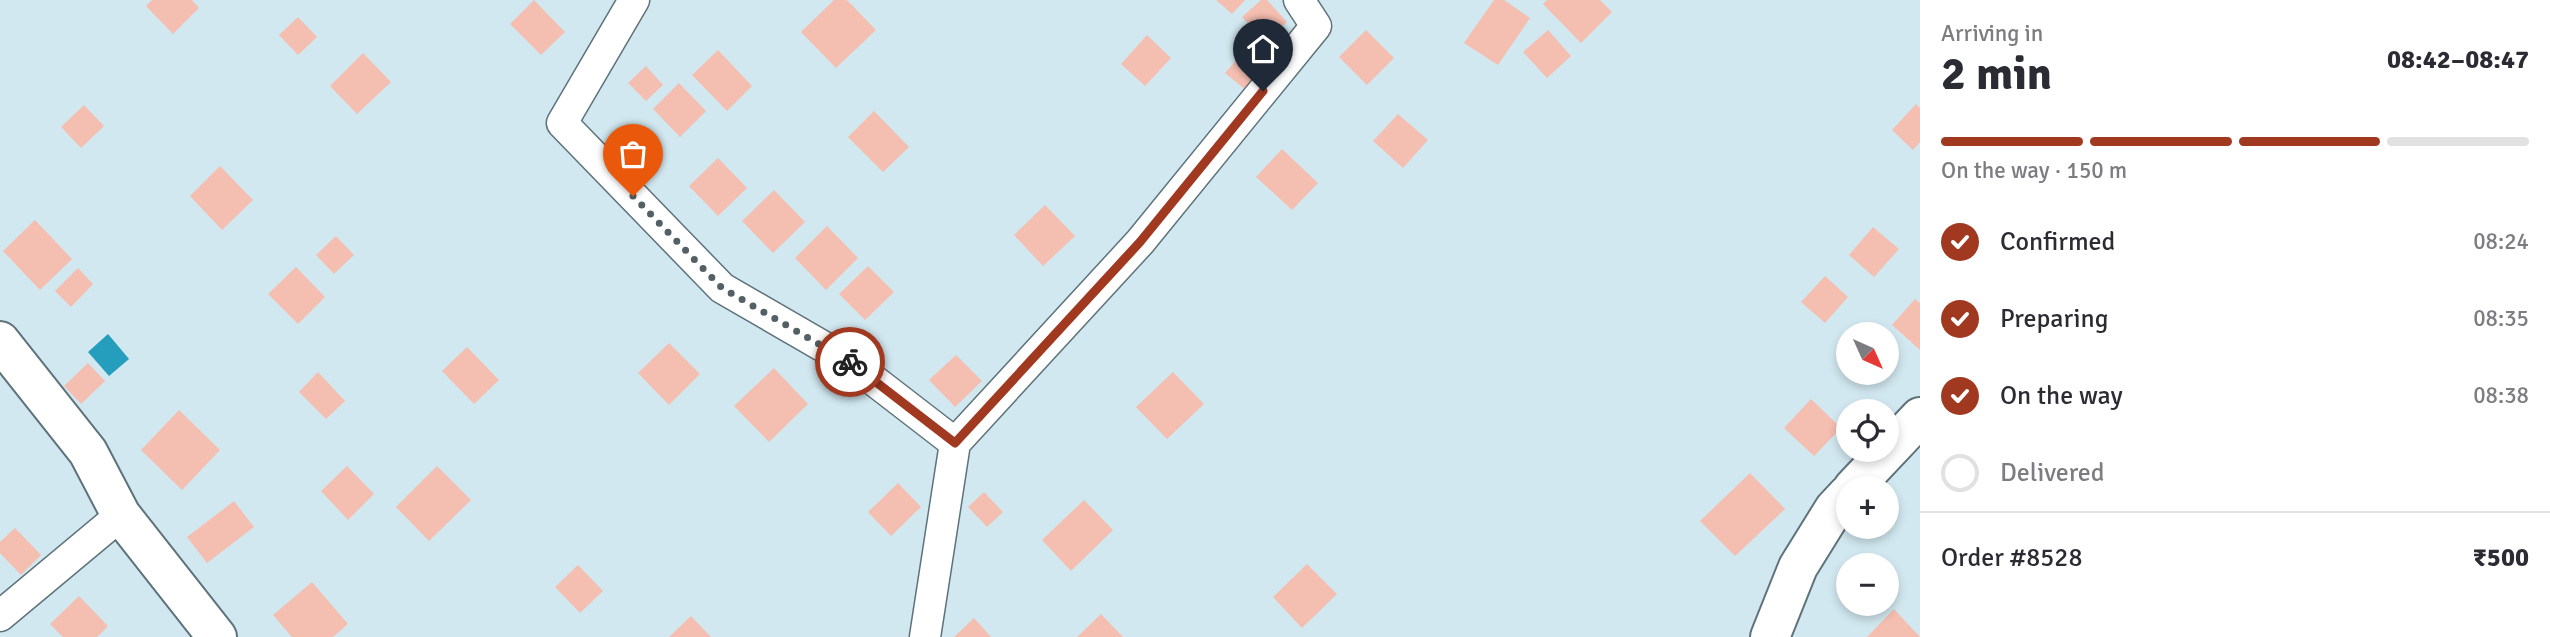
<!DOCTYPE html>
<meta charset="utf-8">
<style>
:root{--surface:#fff;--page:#f7f7f7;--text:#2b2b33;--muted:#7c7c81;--line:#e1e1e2;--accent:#a13820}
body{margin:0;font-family:Signika,sans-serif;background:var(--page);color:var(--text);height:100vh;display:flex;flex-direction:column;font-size:26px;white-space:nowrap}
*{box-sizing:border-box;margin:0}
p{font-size:23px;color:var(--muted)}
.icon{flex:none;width:38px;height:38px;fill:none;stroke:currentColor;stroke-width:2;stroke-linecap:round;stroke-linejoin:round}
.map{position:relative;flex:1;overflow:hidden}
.side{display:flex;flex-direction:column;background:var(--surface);width:630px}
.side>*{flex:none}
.needle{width:46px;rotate:135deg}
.controls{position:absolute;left:1836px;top:322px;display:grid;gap:14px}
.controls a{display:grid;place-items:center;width:63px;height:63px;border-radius:50%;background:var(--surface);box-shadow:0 4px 10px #0003;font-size:35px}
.pin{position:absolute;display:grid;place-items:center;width:60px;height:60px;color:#fff;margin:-72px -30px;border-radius:50% 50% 50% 0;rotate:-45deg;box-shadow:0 0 7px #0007}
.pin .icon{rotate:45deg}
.courier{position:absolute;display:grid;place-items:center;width:70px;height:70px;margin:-35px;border:5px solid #a13820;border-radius:50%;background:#fff;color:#222;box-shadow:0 2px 9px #0007}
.overview em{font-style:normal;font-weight:800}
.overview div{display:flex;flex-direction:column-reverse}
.overview{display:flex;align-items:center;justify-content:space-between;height:119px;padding:0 21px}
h1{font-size:46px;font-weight:800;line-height:52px}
.bar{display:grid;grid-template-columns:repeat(4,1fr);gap:10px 7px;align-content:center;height:84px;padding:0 21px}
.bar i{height:9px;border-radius:5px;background:var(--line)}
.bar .on{background:var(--accent)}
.bar p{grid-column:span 4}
.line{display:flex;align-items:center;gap:18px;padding:0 21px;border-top:2px solid var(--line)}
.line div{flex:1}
ol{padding:0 21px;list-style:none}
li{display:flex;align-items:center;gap:21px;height:77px}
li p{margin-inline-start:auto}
li .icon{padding:7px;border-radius:50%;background:var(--accent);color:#fff;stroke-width:4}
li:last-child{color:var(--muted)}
li i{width:38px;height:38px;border:4px solid var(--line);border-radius:50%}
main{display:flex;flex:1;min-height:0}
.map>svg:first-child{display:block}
</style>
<main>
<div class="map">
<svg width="1920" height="637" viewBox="0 0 1920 637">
<rect width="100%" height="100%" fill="#d2e8f0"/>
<path fill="#259dbd" d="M108 334 129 359 109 376 88 352Z"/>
<path fill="#f4beb0" d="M152 0H192L199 8 173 34 146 6Z
M534 0 565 32 541 55 510 24Z
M834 0H847L876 30 836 68 801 32Z
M1216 0H1245L1232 14Z
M1261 0H1267L1287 22 1265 42 1242 17Z
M1494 0H1504L1530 18 1498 65 1464 43Z
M1547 0H1600L1612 12 1581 43 1543 4Z
M298 17 317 37 298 55 279 35Z
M1366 30 1394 58 1367 85 1339 57Z
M1548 30 1571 56 1547 78 1523 52Z
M1147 35 1171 58 1145 86 1121 64Z
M718 50 752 86 727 111 692 75Z
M1245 50 1272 72 1252 95 1225 73Z
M363 53 391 82 357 114 330 86Z
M646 66 663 85 646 101 628 83Z
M679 83 706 111 680 137 653 109Z
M1916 104 1920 108V142L1913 150 1892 130Z
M84 105 104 126 81 148 61 127Z
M874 111 909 147 883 172 848 137Z
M1398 114 1428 140 1403 168 1373 141Z
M1282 149 1318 183 1292 210 1256 177Z
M718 158 747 188 718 216 689 186Z
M220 166 253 200 222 230 190 196Z
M774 190 805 222 773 253 742 221Z
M1045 205 1075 236 1043 266 1014 235Z
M35 220 72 259 40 290 3 251Z
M827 226 858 258 826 290 795 258Z
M1873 227 1899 249 1874 277 1849 255Z
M336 236 354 255 334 274 316 255Z
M868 266 894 292 865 320 839 294Z
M296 267 325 297 298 324 268 294Z
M78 268 93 284 71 307 55 291Z
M1825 276 1848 297 1825 323 1801 302Z
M1915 299 1920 303V350L1892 325Z
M669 343 700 374 669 405 638 373Z
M467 347 499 380 474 404 442 371Z
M956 355 982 381 955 407 929 380Z
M88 363 105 381 81 404 64 386Z
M774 368 808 404 769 442 734 406Z
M318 372 345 401 326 419 299 392Z
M1173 372 1204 404 1167 439 1136 407Z
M1811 399 1841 428 1814 456 1784 428Z
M179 410 220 450 182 490 141 450Z
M347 466 374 494 348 520 321 491Z
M437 466 471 500 429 541 396 507Z
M1750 473 1785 509 1735 556 1700 521Z
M898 483 921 507 891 536 868 512Z
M984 492 1003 512 987 527 968 507Z
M1084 500 1113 530 1071 571 1042 540Z
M234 501 254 527 207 563 187 537Z
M15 528 41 555 21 575 0 553V542Z
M1307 564 1337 594 1302 628 1273 597Z
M578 565 603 591 580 613 555 587Z
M312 582 348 624 333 637H292L273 615Z
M79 596 108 626 97 637H63L50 624Z
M1894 609 1920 637H1867Z
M1101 614 1123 637H1077Z
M691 616 711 637H669Z
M974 618 991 637H954Z"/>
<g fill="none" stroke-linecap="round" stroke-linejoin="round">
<defs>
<path id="street" d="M634 0 562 123 722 288 850 362 955 443
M0 616 121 515
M925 637 955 443 1140 242 1316 26 1299 0"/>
<path id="secondary" d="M0 341 88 452 121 515 217 637
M1853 488 1920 417
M1770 637 1798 567 1834 509 1848 494"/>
</defs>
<use href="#street" stroke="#5e7279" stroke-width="33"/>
<use href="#secondary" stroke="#5e7279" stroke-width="42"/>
<use href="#street" stroke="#fff" stroke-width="30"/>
<use href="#secondary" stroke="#fff" stroke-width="38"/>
</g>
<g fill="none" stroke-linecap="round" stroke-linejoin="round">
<path stroke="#536065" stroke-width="7" stroke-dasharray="0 12.6" d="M633 196 722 288 850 362"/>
<path stroke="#a13820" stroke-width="9" d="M850 362 955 443 1140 242 1263 91"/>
</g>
</svg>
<div class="controls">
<a><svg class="needle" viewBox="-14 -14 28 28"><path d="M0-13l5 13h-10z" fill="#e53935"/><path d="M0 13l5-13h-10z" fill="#7c7c81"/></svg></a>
<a><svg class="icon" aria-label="locate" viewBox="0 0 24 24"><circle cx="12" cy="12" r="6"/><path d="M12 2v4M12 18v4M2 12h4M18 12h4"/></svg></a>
<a>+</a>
<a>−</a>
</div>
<div class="pin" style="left:633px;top:196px;background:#ea580c"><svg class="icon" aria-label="bag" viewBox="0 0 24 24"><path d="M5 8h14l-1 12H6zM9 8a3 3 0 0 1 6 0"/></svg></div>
<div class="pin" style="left:1263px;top:91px;background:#1f2937"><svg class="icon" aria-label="home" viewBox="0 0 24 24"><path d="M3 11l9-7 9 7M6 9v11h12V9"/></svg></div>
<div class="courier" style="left:850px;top:362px"><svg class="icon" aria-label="bike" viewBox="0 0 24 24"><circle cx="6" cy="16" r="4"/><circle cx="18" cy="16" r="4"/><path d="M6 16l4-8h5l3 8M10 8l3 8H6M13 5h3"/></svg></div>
</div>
<section class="side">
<div class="overview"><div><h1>2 min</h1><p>Arriving in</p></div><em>08:42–08:47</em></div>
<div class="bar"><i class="on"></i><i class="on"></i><i class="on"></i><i></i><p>On the way · 150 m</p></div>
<ol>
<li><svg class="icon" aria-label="check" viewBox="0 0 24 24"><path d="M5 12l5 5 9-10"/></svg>Confirmed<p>08:24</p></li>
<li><svg class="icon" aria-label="check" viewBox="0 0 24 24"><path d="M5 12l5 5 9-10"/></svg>Preparing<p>08:35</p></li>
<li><svg class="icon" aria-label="check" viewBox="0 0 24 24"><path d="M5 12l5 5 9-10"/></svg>On the way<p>08:38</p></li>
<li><i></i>Delivered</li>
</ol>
<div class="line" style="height:91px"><div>Order #8528</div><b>₹500</b></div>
</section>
</main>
